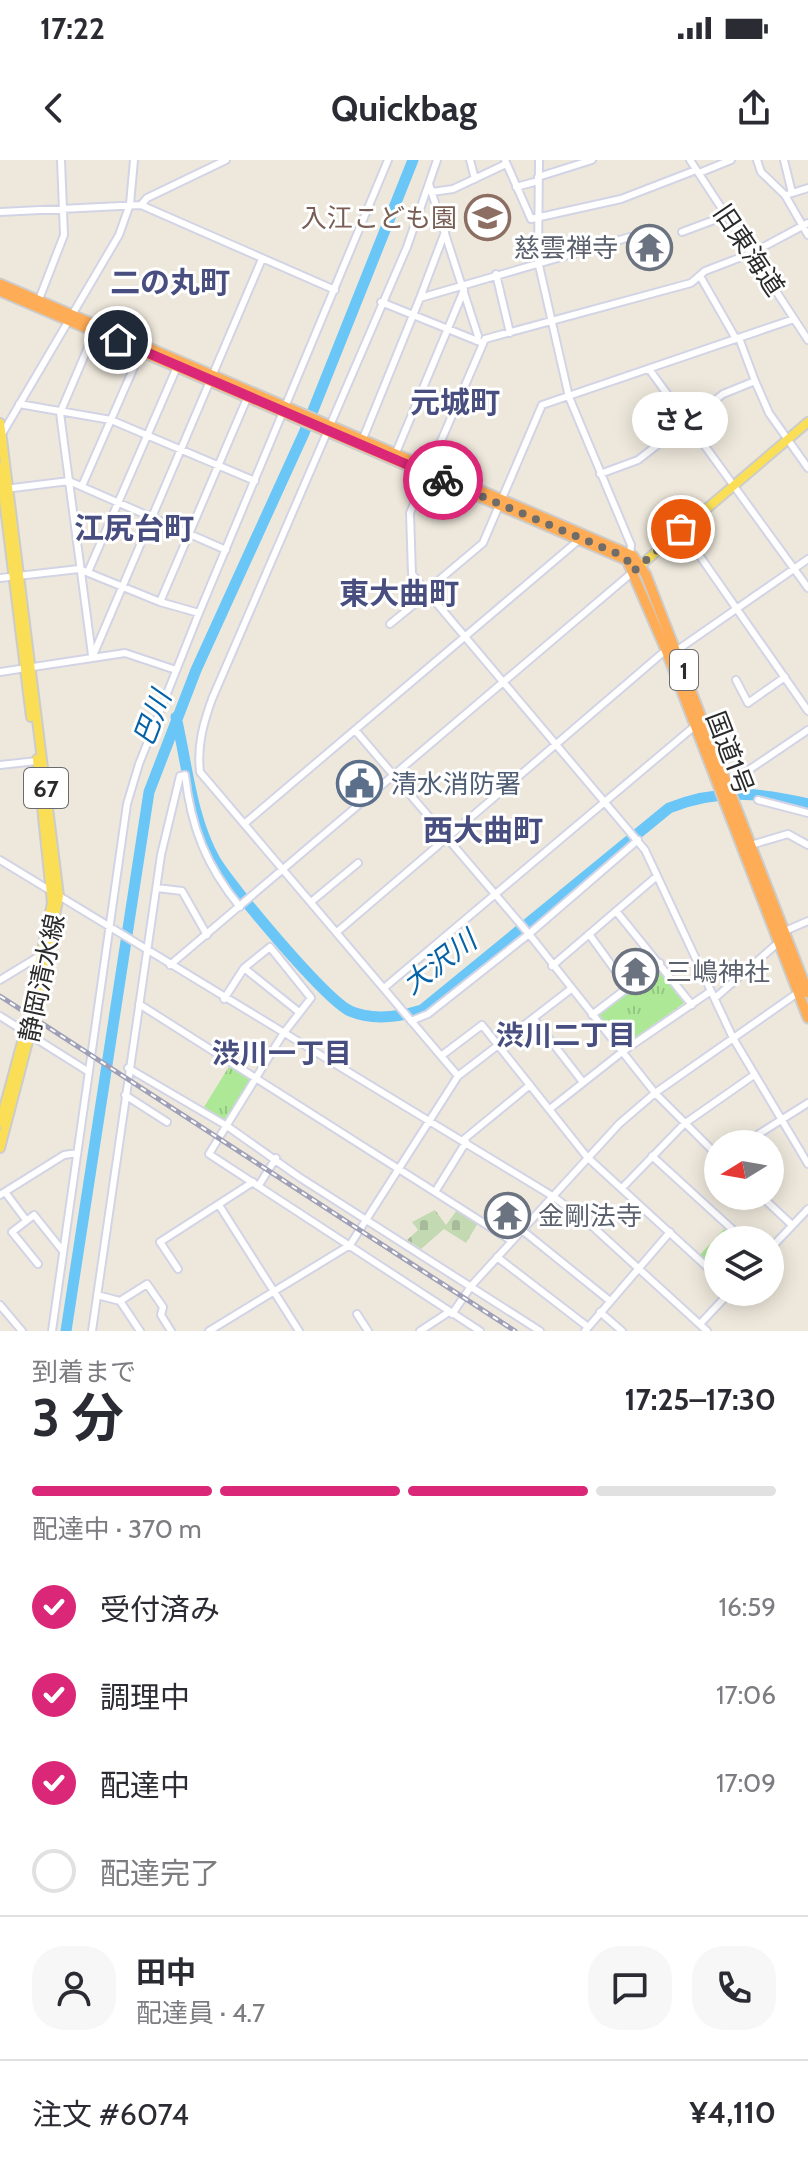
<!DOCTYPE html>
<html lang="ja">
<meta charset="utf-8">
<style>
:root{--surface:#fff;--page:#f7f7f7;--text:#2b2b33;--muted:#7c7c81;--line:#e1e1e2;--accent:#db2777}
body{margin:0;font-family:Cabin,"Noto Sans JP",sans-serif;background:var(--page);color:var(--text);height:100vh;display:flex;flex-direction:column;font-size:30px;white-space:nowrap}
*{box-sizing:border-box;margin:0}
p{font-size:26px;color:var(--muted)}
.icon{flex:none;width:44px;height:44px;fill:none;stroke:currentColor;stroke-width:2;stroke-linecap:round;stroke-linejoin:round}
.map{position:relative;height:1171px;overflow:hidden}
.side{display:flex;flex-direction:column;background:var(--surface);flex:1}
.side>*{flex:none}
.needle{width:52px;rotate:259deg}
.buttons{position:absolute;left:704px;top:970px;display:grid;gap:16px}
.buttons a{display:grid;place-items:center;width:80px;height:80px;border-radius:50%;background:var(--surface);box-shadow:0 4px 20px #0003;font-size:40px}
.pin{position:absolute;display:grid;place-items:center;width:68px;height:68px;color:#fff;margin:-34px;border:4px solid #fff;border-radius:50%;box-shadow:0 2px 8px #0007}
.courier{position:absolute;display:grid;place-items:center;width:80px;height:80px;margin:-40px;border:6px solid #db2777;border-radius:50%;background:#fff;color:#222;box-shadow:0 2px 10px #0007}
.bubble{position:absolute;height:56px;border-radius:28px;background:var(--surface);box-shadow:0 4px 20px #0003;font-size:26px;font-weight:700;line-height:56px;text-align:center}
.head em{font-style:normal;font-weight:700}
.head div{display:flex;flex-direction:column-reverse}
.head{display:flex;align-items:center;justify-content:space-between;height:136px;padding:0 32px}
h1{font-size:52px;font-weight:700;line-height:60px}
.bar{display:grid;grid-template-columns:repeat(4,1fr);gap:12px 8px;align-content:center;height:96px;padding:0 32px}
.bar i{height:10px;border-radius:6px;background:var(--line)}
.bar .on{background:var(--accent)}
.bar p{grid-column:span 4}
.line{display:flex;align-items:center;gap:20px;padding:0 32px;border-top:2px solid var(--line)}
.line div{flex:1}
.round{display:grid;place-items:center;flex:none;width:84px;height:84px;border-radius:32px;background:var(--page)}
ol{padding:0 32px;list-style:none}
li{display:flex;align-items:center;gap:24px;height:88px}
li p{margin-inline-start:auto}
li .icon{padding:8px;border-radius:50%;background:var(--accent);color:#fff;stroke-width:4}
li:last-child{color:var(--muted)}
li i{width:44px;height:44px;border:4px solid var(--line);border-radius:50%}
.status{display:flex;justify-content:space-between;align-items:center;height:56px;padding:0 40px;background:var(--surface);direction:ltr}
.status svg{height:22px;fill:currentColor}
header{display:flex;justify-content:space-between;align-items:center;height:104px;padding:0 32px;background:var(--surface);font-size:36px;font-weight:700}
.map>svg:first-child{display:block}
</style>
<div class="status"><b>17:22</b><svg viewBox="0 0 49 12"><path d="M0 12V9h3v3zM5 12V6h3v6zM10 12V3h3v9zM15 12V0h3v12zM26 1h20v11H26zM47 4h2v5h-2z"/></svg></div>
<header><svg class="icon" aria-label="back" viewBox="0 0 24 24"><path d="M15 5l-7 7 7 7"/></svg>Quickbag<svg class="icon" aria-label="share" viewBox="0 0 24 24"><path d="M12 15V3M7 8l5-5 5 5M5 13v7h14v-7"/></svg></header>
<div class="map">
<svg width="808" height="1171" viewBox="0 0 808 1171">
<defs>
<pattern id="cemetery-stones" width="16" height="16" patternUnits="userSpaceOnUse" patternTransform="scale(2)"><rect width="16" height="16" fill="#c2d9b2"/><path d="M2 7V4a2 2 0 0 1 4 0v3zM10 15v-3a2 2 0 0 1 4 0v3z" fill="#a7ba99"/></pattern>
<pattern id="park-tufts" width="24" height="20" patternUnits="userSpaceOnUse" patternTransform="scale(2)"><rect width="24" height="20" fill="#ace896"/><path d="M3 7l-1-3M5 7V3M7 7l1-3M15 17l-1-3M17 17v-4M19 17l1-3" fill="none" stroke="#94c781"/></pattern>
</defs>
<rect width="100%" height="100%" fill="#eee8dc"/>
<path fill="url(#cemetery-stones)" d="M435 1050 446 1065 457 1050 478 1063 466 1083 444 1069 421 1089 407 1080 418 1070 412 1062Z"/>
<path fill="url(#park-tufts)" d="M656 807 684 843 621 888 594 854Z
M230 905 251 921 224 960 204 947Z
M724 1069 737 1080H718V1115L698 1097Z"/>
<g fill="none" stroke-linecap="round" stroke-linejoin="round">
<path stroke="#69c6f6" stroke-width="11" d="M176 557C187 603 191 658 215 700 231 727 325 839 350 851 373 861 399 857 422 850L669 648C716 629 759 632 808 644
M66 1171 149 632 196 510 304 273 413 0"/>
<defs>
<path id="minor" d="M437 0 407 87 212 539C203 564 197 586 200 612L458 916
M470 0 475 19
M505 0 531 59 621 39 696 10
M539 0 538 101 569 237 631 385 630 398
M690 0 808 180
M757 0 761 12 785 35 808 75
M784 0 792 33
M699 13 731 0
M538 17 592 0
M429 24 478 176 477 181
M516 27 538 21
M432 32 453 29 506 4
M789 34 808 28
M141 45 147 38 226 0
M0 52 141 45 335 130
M808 63 752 93 705 111 691 123 485 179 410 353 412 414 645 690 733 878 808 1004
M682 72 725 56
M496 114 510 173
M700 116 736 179
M420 138 445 72
M38 142 64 75 61 0
M381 142 480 182
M649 209 808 428
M755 221 769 253 808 308
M19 244 111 260 255 321
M2 274 119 75 130 44 134 0
M362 281 420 138 630 77
M395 295 464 130
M600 314 638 300 723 234 755 221 739 178
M82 326 141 191
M5 329 69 321 226 390
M681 369 808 551
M88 412 177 207
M0 418 79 409 160 442 199 453
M426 431 483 383 542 245 794 159
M160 442 248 236
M390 464 428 433
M676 491 808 399
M92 495 60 253 95 171
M92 498 262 99
M0 512 125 493 176 510
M736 520 748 543 785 517
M355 570 529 774 655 933 718 996
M0 605 37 601
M728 624 808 570
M758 640 808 653
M244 664 580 379
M751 685 788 674 808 685
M0 700 554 1037 592 1066 707 1171
M157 728 182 731 207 775
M311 742 358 703
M616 751 692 845
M785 771 808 761
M337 772 666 490
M589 774 628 828
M170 805 634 411
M552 806 657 716
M244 808 299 852
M0 820 41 795
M384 828 696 565
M715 838 779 782
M224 839 244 808 270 787 311 838 283 874 209 994 480 1171
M139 844 512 1081
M592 855 660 803
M0 856 89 912
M534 859 582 921
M411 861 428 854 529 774 638 680
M441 896 482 865 587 997 718 1117
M128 908 227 966 299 1017 540 1171
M125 935 167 962
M551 948 622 892 711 831
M463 980 530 925
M743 984 808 943
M652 996 744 1080
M259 1025 276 998
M622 1028 684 964 754 915
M5 1032 26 1060
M435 1032 466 982
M0 1035 64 995 77 993
M761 1036 792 1065
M219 1045 299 1171
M522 1070 610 1141
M770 1089 808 1049
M497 1097 588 1167
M38 1104 12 1072 34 1055 62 1090
M178 1109 160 1082 253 1022
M97 1135 120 1141 147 1124 163 1147 161 1155 171 1171
M120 1141 140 1171
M0 1145 22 1171
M600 1152 622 1171
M357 1154 368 1171
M452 1154 472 1125 619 964 655 933 799 832
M700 1164 730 1132
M52 1171 127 644 139 604 199 453 388 0
M92 1171 161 695 180 616 185 615C191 667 206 706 240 747
M209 1171 350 1085 458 916 571 829
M420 1171 449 1152
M585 1171 670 1072"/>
<path id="major" d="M0 263 59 736 30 874 0 988
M0 307 31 557
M635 410 808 262
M0 963 25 871 52 743 37 599"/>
<path id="highway" d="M0 124 633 396 646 415 808 833
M0 131 627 400 666 490 808 858"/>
</defs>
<use href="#minor" stroke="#d2d4e5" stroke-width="10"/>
<use href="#major" stroke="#ccc" stroke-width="12"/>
<use href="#highway" stroke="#ccc" stroke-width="13"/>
<use href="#minor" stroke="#fff" stroke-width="6"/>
<use href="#major" stroke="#fadf56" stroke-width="8"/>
<use href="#highway" stroke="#ffac56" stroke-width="9"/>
<defs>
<path id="rail" d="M0 836 515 1171"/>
</defs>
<use href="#rail" stroke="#9fa0b7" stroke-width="5"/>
<use href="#rail" stroke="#fff" stroke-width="2" stroke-dasharray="6" stroke-linecap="butt"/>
</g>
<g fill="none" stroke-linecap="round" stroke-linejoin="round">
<path stroke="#6f6d69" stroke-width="8" stroke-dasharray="0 14.4" d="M443 320 616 393 627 400 634 411 681 369"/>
<path stroke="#db2777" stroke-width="10" d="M118 180 443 320"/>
</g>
<defs>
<symbol id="school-ring" viewBox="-11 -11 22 22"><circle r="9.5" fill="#fff" stroke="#8d6e63" stroke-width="1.5"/><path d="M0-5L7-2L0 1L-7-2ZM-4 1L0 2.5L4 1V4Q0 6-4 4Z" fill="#8d6e63"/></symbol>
<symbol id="temple-ring" viewBox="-11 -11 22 22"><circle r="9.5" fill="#fff" stroke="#6b7280" stroke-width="1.5"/><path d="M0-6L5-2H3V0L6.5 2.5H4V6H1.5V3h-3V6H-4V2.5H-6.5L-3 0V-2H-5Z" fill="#6b7280"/></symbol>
<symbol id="civic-ring" viewBox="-11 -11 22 22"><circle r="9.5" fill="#fff" stroke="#5c6f8a" stroke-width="1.5"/><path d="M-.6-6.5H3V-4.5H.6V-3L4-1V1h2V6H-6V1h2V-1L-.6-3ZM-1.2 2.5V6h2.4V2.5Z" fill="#5c6f8a"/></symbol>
</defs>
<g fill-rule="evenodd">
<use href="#school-ring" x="462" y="32" width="51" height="51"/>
<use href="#temple-ring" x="624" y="62" width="51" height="51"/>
<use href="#civic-ring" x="334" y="598" width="51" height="51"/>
<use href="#temple-ring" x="610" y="786" width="51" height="51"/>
<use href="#temple-ring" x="482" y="1030" width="51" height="51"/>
</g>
<g text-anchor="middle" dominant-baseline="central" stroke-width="6" stroke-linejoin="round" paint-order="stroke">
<g fill="#fff" stroke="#6b6b6b" stroke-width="2">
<rect x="670" y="490" width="28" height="40" rx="6"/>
<rect x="24" y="608" width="44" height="40" rx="6"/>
</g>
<g font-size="24" font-weight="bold" fill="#2b2b2b">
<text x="684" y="510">1</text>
<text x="46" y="628">67</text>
</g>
<g font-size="26" fill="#785e54" stroke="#fff" text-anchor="end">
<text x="457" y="58">入江こども園</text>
</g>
<g font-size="26" fill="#5b616d" stroke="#fff" text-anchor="start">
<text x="618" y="88" text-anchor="end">慈雲禅寺</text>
<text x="666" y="812">三嶋神社</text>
<text x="538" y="1056">金剛法寺</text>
</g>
<g font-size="26" fill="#2b2b2b" stroke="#fff">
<text transform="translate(749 90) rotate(56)">旧東海道</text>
<text transform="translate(730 593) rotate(69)">国道1号</text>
<text transform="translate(42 818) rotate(-78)">静岡清水線</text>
</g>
<g font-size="26" fill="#4e5e75" stroke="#fff" text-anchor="start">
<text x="391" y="624">清水消防署</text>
</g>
<g font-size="28" font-style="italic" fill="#0562a6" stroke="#fff">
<text transform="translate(152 558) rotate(-69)">巴川</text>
<text transform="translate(439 802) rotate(-37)">大沢川</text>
</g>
<g font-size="28" font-weight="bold" fill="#484e7f" stroke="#fff">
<text x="566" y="875">渋川二丁目</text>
<text x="282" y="893">渋川一丁目</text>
</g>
<g font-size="30" font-weight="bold" fill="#484e7f" stroke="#fff">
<text x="170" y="122">二の丸町</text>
<text x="455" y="242">元城町</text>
<text x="134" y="368">江尻台町</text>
<text x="399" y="433">東大曲町</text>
<text x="483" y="670">西大曲町</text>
</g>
</g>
</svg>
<div class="buttons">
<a><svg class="needle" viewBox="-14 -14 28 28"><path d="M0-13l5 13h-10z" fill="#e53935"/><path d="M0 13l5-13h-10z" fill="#7c7c81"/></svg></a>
<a><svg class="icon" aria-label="layers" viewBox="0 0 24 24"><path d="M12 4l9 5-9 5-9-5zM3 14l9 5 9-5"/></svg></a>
</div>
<div class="pin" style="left:681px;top:369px;background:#ea580c"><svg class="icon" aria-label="bag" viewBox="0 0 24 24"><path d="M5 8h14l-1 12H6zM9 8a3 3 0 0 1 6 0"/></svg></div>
<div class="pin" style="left:118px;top:180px;background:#1f2937"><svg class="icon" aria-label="home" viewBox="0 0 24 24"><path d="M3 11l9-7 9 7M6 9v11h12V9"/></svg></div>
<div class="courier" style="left:443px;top:320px"><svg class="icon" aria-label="bike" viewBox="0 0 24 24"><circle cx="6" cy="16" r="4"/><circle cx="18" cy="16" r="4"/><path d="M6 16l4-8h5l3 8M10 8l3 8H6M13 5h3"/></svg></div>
<div class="bubble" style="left:632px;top:232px;width:96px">さと</div>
</div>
<section class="side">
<div class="head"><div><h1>3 分</h1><p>到着まで</p></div><em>17:25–17:30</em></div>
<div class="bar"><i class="on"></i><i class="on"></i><i class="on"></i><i></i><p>配達中 · 370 m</p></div>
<ol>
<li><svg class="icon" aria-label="check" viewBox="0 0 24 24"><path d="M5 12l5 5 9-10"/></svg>受付済み<p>16:59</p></li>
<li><svg class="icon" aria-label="check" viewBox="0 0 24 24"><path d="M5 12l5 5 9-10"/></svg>調理中<p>17:06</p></li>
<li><svg class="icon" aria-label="check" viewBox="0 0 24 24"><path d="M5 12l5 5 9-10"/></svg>配達中<p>17:09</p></li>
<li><i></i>配達完了</li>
</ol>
<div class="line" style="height:144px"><a class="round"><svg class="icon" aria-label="person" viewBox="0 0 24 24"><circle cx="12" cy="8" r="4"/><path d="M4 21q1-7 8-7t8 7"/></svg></a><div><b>田中</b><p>配達員 · 4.7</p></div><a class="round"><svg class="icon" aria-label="chat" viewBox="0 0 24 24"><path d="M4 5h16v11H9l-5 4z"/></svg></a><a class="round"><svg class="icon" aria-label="phone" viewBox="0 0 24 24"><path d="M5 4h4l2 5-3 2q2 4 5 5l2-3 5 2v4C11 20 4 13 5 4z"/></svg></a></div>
<div class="line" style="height:104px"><div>注文 #6074</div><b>¥4,110</b></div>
</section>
